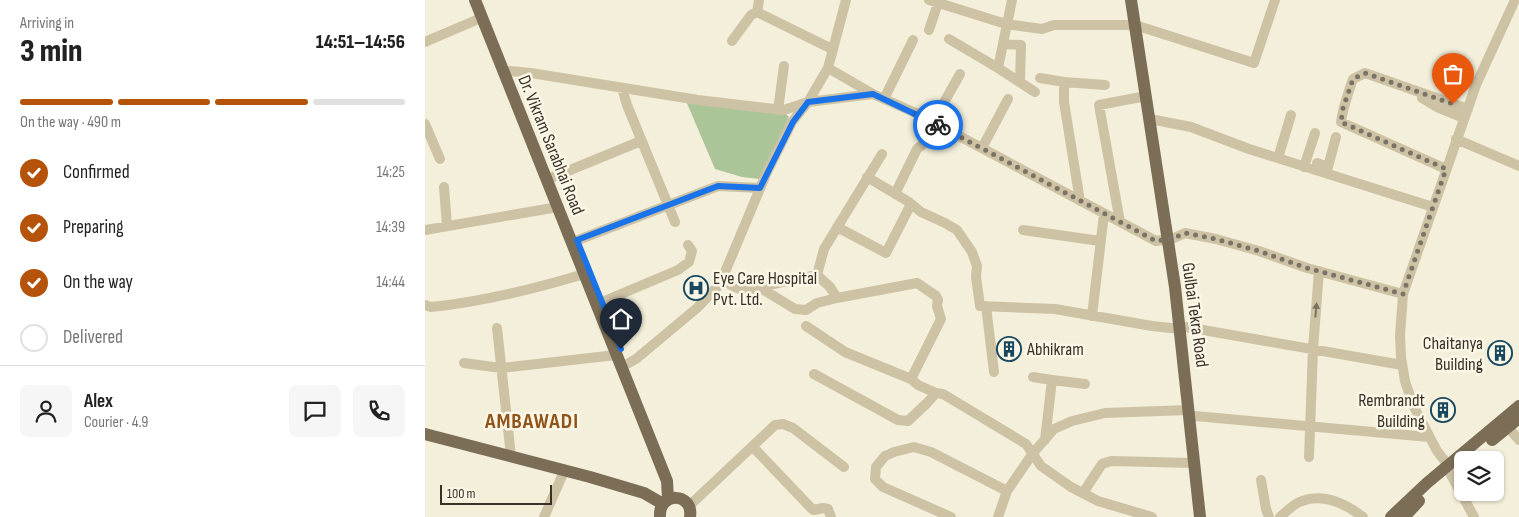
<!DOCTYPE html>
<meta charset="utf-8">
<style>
:root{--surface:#fff;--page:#f6f6f6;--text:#222;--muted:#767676;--line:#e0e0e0;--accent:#b45309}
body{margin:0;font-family:"Sofia Sans Condensed",sans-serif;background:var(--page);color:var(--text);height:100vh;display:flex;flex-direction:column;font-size:19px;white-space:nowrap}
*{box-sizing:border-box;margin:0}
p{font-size:16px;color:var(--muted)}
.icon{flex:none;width:28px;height:28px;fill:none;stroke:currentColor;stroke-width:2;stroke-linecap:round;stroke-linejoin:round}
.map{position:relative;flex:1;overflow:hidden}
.details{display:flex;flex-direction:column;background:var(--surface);width:425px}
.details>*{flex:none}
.buttons{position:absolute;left:1029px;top:451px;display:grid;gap:10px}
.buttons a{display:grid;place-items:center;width:50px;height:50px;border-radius:8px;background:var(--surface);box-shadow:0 1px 4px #0004;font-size:25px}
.scale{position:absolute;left:15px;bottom:12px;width:112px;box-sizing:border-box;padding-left:5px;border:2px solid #393127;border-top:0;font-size:14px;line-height:18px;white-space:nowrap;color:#393127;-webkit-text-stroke:4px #fbf7e7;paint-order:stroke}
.pin{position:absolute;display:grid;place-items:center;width:42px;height:42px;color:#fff;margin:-51px -21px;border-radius:50% 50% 50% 0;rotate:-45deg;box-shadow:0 0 5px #0007}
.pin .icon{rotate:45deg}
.courier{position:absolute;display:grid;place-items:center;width:50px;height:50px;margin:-25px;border:4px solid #1a73e8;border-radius:50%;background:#fff;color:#222;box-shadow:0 1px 6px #0007}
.overview em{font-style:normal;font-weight:800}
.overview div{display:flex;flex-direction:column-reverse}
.overview{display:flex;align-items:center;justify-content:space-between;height:85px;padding:0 20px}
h1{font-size:32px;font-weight:800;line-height:38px}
.bar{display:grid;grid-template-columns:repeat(4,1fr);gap:8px 5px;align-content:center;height:60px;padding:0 20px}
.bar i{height:6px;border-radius:4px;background:var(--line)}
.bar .active{background:var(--accent)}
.bar p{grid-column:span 4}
.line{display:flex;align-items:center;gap:12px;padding:0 20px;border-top:1px solid var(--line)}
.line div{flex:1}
.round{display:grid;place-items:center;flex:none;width:52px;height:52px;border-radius:8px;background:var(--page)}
ol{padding:0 20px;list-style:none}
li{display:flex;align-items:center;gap:15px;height:55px}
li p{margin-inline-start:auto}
li .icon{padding:5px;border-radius:50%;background:var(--accent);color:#fff;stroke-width:4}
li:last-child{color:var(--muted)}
li i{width:28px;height:28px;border:2px solid var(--line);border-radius:50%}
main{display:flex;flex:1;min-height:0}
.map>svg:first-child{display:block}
</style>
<main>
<section class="details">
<div class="overview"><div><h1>3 min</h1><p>Arriving in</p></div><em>14:51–14:56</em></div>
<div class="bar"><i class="active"></i><i class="active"></i><i class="active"></i><i></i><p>On the way · 490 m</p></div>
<ol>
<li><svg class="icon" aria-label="check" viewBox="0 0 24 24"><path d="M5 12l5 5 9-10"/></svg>Confirmed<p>14:25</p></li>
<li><svg class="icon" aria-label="check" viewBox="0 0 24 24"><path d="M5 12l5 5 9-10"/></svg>Preparing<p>14:39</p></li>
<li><svg class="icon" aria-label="check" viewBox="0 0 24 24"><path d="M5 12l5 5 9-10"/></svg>On the way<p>14:44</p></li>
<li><i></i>Delivered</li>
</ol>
<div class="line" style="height:90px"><a class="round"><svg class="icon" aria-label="person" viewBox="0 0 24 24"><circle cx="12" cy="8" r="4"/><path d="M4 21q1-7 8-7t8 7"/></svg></a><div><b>Alex</b><p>Courier · 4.9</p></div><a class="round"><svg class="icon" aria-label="chat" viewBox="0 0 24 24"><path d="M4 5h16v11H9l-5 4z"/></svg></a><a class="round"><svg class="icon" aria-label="phone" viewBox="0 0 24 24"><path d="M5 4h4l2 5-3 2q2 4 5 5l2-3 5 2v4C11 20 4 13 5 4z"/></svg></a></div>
</section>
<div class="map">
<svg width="1094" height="517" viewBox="0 0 1094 517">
<rect width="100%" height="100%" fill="#f4efda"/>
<path fill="#abc599" d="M261 101 360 113 364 117 335 179 317 177 290 169Z"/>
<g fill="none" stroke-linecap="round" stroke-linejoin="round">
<path stroke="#cec2a5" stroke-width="10" d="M504 0 581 24 617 29 629 25H710L829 63 850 0
M332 12 407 49
M504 30 513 3
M524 39 573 68 587 0
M307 41 326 15 332 12 334 0
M0 42 56 18
M579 44 596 45 595 82
M403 68 448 94 493 114 731 241 749 238 760 233 791 239 834 251 882 268 978 294
M573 68 610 92
M79 73 85 71 106 73 273 100 359 110 383 102 448 94
M615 78 639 82
M197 88 202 105 250 222
M997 98 1012 107 1039 118
M459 99 488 40
M353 110 359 66
M730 120 766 127 824 149 1008 207
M0 124 15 159
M1031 139 1094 166
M557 148 583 99
M853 158 866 115
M892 163 903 167 911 137
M879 167 890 133
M1021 169 916 122C918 107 923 93 928 79L940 73 1043 109
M128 177 216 141
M442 177 484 202 496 212 520 223 532 230 547 252 552 266 551 277 555 306 630 309 727 326 755 329
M19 187 22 226
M470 194 492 149 497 145 508 122 535 74
M655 201 639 102V82L680 85
M695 222 674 105 721 96
M412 227 461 253 486 204
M0 230 133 207
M598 230 675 241
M153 240 293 186 335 188
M392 275 399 249 457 154
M297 279C309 288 320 294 334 287L392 275 405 287 412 298 492 283 511 296 513 300 512 306 516 319 486 379 493 385 511 393
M334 287 370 309 381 310 392 303 412 298
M177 302 253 270 264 262 267 251 263 245
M0 305 6 307C58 302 109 289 159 274
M561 306 569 372
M667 316 679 214
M381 326 420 352 486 379
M761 327 977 365
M72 328 86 456
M39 363 76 368 191 355
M202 364 211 359 272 308 295 284 342 172 367 122 383 102 403 68 421 0
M389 374 473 420 483 421 502 403 511 393 518 394 601 444 616 466 646 487 673 501 727 517
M608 377 627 380 620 440
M627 380 660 384
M770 416 1004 437
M1083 427 1094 440
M328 447 386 508 389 510 398 508 403 509 406 517
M884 457 888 349 894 271
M1023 465 1012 451 988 405 980 381 976 357 975 336 978 294 1051 85 1090 0
M1025 473 1049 517
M836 480 841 509 844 517
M658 493 677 464 686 461 768 463
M264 506 350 425 358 424 368 428 419 467
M119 517 137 476
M526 517 458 487 450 479 451 467 460 456 469 452 489 447 506 452 582 491
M573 517 582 491 608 453 629 429 647 421 680 413 763 410
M855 517C861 512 869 503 877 501 899 493 921 504 938 517"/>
<path stroke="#7c6d56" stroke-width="12" d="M50 0 242 481 243 499
M706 0 750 287 775 517
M0 434 165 477 219 493 238 504
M1067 440 1094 418
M235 517C233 491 269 492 265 517
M966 517 1002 483 1094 406
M979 517 994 501"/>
</g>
<defs><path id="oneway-solid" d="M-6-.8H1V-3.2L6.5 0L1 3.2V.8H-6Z" transform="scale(1.25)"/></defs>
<use fill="#7c7260" href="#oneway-solid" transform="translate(891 310) rotate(-85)"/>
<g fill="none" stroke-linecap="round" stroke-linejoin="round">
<path stroke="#7a7466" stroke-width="5" stroke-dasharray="0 9" d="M513 125 731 241 749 238 760 233 791 239 834 251 882 268 978 294 1021 169 916 122 918 108 928 79 940 73 1028 104"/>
<path stroke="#1a73e8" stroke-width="6" d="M196 349 152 240 293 186 335 188 368 122 383 102 448 94 513 125"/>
</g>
<defs>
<symbol id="hospital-ring" viewBox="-11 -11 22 22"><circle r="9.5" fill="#fbf7e7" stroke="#18485f" stroke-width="1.5"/><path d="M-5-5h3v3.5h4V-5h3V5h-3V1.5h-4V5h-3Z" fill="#18485f"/></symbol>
<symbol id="building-ring" viewBox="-11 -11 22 22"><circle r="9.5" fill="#fbf7e7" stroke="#18485f" stroke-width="1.5"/><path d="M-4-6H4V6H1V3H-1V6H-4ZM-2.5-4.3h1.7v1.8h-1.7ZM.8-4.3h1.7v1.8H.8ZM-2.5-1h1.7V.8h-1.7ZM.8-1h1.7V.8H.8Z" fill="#18485f"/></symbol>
</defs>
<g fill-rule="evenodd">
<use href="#hospital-ring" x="257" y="274" width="28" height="28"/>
<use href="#building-ring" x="570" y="335" width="28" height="28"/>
<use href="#building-ring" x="1061" y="339" width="28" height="28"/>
<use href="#building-ring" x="1004" y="396" width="28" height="28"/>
</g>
<g text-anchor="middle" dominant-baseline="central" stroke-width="5" stroke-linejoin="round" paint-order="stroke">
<g font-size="18" fill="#393127" stroke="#fbf7e7">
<text transform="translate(126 145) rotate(68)">Dr. Vikram Sarabhai Road</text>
<text transform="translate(770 315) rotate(82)">Gulbai Tekra Road</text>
</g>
<g font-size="18" fill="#393127" stroke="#fbf7e7" text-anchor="start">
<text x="288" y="278">Eye Care Hospital<tspan x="288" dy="21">Pvt. Ltd.</tspan></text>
<text x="1058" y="343" text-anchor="end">Chaitanya<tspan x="1058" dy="21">Building</tspan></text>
<text x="602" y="349">Abhikram</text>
<text x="1000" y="400" text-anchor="end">Rembrandt<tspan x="1000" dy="21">Building</tspan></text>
</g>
<g font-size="22" font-weight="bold" letter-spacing="1" fill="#905318" stroke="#fbf7e7">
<text x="107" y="421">AMBAWADI</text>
</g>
</g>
</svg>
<div class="buttons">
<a><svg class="icon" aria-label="layers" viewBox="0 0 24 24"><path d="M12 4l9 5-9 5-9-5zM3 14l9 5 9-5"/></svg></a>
</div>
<div class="scale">100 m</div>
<div class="pin" style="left:1028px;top:104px;background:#ea580c"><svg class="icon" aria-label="bag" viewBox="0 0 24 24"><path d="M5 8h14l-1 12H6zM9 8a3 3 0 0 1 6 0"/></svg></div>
<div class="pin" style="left:196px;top:349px;background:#1f2937"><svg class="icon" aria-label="home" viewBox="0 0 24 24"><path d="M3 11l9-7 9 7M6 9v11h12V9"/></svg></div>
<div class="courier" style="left:513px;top:125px"><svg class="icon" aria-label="bike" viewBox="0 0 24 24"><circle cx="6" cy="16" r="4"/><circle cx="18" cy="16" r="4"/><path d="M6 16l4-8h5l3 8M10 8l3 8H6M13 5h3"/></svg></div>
</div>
</main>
